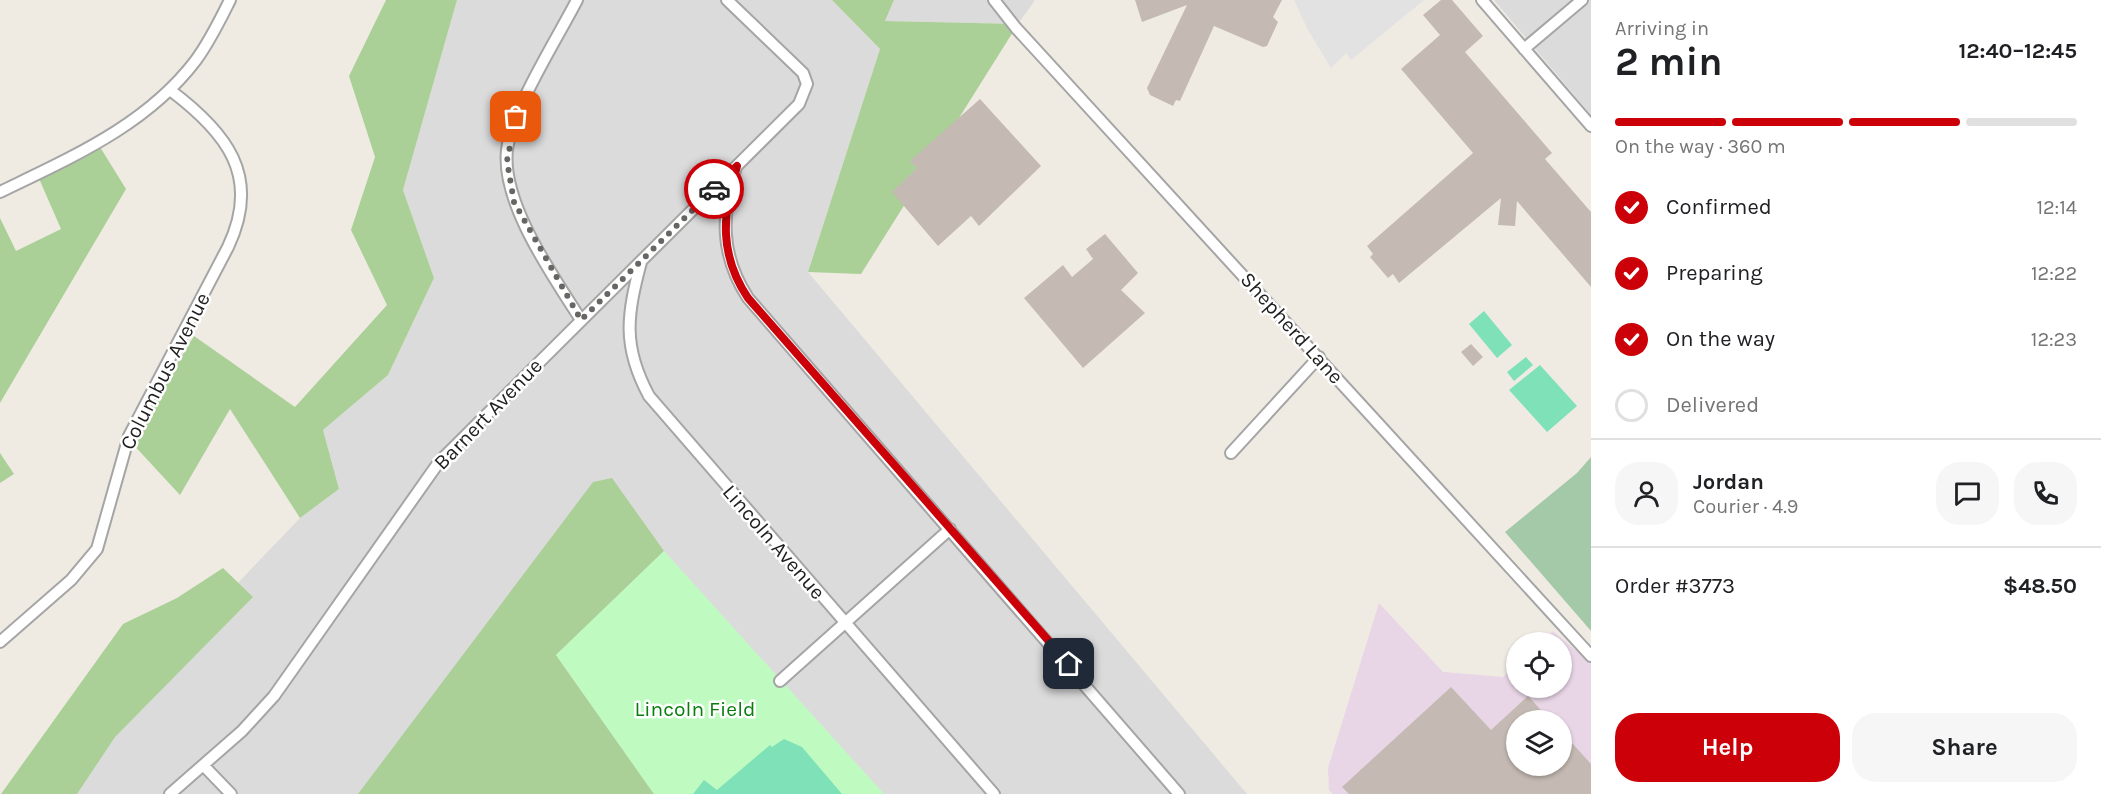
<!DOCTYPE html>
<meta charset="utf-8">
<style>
:root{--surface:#fff;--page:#f6f6f6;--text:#202124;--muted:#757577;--line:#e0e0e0;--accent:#cc0008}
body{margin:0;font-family:Karla,sans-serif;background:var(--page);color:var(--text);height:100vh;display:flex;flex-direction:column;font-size:22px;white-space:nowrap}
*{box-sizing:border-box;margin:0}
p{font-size:20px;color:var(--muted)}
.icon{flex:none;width:33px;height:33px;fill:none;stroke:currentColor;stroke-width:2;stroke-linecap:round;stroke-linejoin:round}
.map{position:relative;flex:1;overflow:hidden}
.sheet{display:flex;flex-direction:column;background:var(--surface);width:510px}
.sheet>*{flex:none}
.controls{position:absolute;left:1506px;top:632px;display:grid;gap:12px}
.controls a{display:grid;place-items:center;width:66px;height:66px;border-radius:50%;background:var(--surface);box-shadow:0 2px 4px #0004;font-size:30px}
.pin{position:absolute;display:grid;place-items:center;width:51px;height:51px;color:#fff;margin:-26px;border-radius:12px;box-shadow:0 3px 9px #0006}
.courier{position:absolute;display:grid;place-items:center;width:60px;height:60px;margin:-30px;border:4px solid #cc0008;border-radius:50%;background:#fff;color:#222;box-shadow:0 2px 8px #0007}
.headline em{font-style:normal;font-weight:700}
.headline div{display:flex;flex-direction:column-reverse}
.headline{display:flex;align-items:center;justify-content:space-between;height:102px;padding:0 24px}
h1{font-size:39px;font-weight:700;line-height:45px}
.bar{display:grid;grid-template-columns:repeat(4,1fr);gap:9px 6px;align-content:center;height:72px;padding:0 24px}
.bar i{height:8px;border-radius:4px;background:var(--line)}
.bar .active{background:var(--accent)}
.bar p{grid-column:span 4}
.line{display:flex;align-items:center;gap:15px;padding:0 24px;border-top:2px solid var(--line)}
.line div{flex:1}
.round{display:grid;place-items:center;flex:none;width:63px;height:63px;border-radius:24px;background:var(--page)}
ol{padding:0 24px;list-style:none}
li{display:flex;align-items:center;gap:18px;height:66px}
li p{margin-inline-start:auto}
li .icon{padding:6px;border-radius:50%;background:var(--accent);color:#fff;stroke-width:4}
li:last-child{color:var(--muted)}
li i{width:33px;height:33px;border:3px solid var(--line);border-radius:50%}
.action{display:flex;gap:12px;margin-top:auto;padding:12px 24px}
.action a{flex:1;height:69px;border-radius:24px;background:var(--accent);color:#fff;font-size:24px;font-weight:700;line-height:69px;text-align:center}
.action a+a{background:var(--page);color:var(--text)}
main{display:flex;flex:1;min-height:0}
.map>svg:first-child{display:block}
</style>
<main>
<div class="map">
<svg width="1591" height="794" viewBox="0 0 1591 794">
<rect width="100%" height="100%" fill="#efebe3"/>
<path fill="#dcdbdb" d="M457 0H832L880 49 808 272 1247 794H36L300 518 339 489 323 430 388 375 434 278 403 190Z
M894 0H1035L1018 24 885 21Z
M1494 0H1591V115Z"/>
<path fill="#e8d5e6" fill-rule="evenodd" d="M1379 603 1443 672 1503 677 1516 665V687H1562V642H1541L1553 631 1591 663V794H1333L1329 790 1328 768ZM1516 720H1562V765H1516Z"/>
<path fill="#aad097" d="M386 0H457L403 190 434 278 388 375 323 430 339 489 300 518 230 409 180 495 130 441 194 336 295 407 387 305 351 230 375 157 349 76Z
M832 0H894L885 21 1018 24 861 274 808 272 880 49Z
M100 147 126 189 0 403V218L16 251 61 229 37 174Z
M0 453 14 474 0 483Z
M612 478 664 551 556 655 654 794H358L593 482Z
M223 568 253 597 115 737 77 794H1L123 624 177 598Z"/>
<path fill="#a4c9a8" d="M1591 457V631L1505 532 1577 473Z"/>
<path fill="#bffbc1" d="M664 551 884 794H654L556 655Z"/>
<path fill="#7fe1b7" d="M1484 311 1512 345 1497 358 1469 324Z
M1526 357 1533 365 1514 381 1507 372Z
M1540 365 1577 406 1547 432 1509 390Z
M784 739 802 747 842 794H693L704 780 717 790 770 745 772 747Z"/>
<path fill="#e2e2e2" d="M1294 0H1424L1351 60 1346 53 1331 68 1308 30Z"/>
<path fill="#c4bab3" d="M1135 0H1282L1273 17 1278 22 1267 46 1263 47 1214 26 1180 101 1176 100 1173 106 1150 95 1147 88 1187 5 1142 22Z
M1441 0H1452L1483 36 1465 52 1552 153 1545 159 1591 212V287L1517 201 1515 226 1498 225 1501 198 1399 283 1393 274 1388 278 1370 257 1373 254 1367 246 1473 153 1401 69 1440 35 1423 15Z
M980 99 1041 166 979 226 971 216 938 246 892 192 917 168 910 161Z
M1105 234 1138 273 1121 290 1145 313 1083 368 1024 298 1063 265 1072 277 1093 259 1086 249Z
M1471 344 1483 357 1473 366 1461 352Z
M1451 687 1491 730 1528 696 1550 720H1516V765H1562V732L1591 764V794H1349L1342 787Z"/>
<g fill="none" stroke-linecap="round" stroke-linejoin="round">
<defs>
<path id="minor" d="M577 0C557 39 512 109 507 150 501 203 553 276 581 320
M994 0 1016 28 1591 656
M1482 0 1591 126
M1524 49 1582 0
M736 167C721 214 720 255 748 298L1179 794
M0 192C72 157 147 125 196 60 210 41 220 20 230 0
M641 262C627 315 622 346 649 396L994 794
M1231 453 1319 357
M0 642 71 580 97 549 129 436 228 247C262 176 226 132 170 90
M780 681 950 529
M204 766 231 794
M170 794 242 731 274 696 439 462 799 104 807 84 803 73 727 0"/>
</defs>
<use href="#minor" stroke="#a5a5a5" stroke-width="14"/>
<use href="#minor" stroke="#fff" stroke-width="10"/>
</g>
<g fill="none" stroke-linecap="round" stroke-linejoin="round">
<path stroke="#676663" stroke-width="6" stroke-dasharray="0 10.8" d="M516 117 507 161 514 202 581 320 714 189"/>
<path stroke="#cc0008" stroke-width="8" d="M714 189 737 166C722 214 719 255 748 298L1069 664"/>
</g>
<g text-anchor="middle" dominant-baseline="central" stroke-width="5" stroke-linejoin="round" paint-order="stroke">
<g font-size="21" fill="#1e1e1e" stroke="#fff">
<text transform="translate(1292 328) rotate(48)">Shepherd Lane</text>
<text transform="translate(165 371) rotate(-63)">Columbus Avenue</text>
<text transform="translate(488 414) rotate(-46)">Barnert Avenue</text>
<text transform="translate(774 542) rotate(49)">Lincoln Avenue</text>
</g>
<g font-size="21" fill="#087f0d" stroke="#fff">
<text x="695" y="709">Lincoln Field</text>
</g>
</g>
</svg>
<div class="controls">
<a><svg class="icon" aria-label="locate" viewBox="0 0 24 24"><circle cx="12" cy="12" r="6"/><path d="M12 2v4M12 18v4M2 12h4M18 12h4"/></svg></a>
<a><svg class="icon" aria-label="layers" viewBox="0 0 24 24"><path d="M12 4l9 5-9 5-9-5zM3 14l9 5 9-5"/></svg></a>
</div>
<div class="pin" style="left:516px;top:117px;background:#ea580c"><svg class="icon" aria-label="bag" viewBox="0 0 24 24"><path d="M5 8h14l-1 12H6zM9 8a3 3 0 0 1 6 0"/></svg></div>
<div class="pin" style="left:1069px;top:664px;background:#1f2937"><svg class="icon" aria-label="home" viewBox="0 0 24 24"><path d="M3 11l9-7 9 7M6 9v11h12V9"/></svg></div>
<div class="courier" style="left:714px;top:189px"><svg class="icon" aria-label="car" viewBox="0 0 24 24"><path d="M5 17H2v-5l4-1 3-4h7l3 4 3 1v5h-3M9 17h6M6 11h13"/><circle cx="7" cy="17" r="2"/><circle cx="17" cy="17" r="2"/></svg></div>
</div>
<section class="sheet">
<div class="headline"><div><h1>2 min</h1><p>Arriving in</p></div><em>12:40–12:45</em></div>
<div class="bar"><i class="active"></i><i class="active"></i><i class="active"></i><i></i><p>On the way · 360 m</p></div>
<ol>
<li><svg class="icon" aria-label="check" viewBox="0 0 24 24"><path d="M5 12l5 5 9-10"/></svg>Confirmed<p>12:14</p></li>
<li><svg class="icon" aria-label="check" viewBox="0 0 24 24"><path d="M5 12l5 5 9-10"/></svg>Preparing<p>12:22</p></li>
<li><svg class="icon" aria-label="check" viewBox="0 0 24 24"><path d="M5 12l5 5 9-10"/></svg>On the way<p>12:23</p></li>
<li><i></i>Delivered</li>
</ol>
<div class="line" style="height:108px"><a class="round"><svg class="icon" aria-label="person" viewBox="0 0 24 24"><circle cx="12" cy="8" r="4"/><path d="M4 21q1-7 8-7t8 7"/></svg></a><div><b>Jordan</b><p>Courier · 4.9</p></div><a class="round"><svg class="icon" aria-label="chat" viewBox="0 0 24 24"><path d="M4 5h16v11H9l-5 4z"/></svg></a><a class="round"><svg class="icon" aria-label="phone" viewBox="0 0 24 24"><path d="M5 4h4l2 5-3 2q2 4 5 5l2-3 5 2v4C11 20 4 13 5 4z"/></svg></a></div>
<div class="line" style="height:78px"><div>Order #3773</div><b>$48.50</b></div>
<div class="action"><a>Help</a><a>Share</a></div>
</section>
</main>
